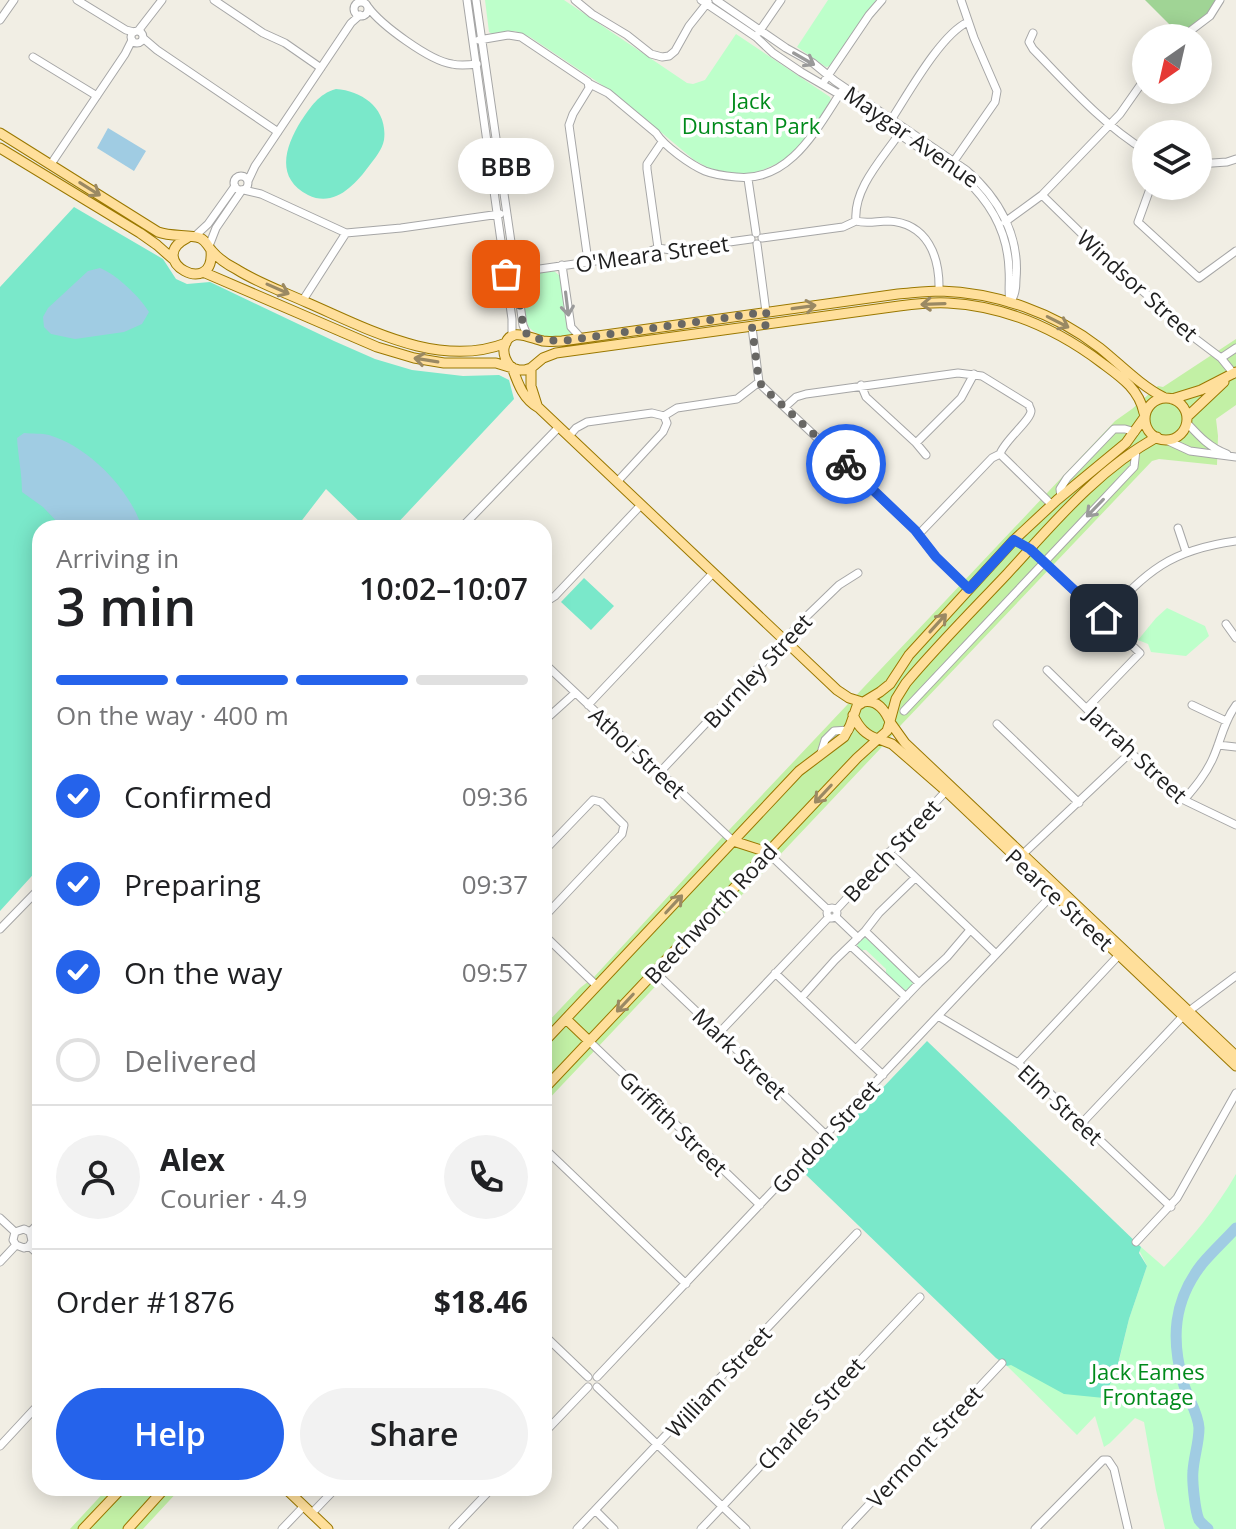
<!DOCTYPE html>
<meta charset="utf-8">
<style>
:root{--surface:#fff;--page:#f2f2f2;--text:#202124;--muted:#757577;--line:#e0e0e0;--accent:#2563eb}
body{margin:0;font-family:"Open Sans",sans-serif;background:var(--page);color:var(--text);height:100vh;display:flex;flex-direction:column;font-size:30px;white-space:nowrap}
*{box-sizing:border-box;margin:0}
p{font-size:26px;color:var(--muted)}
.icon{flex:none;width:44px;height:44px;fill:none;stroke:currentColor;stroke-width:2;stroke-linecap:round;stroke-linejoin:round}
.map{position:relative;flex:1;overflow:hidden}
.sheet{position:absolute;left:32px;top:520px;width:520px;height:976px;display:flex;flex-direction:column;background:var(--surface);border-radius:24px;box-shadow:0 4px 20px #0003}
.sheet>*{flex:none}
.needle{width:52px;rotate:214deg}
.controls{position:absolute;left:1132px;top:24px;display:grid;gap:16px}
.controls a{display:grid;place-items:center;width:80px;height:80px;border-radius:50%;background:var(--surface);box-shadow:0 4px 20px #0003;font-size:40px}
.pin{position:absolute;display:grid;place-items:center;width:68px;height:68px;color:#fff;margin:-34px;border-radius:16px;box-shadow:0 4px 12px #0006}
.courier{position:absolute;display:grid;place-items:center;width:80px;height:80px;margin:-40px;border:6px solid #2563eb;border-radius:50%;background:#fff;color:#222;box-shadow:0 2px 10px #0007}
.bubble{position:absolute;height:56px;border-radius:28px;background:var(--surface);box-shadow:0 4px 20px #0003;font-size:26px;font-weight:600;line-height:56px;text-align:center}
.head em{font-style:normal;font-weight:600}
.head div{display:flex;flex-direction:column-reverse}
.head{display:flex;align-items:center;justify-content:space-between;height:136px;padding:0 24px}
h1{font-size:52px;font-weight:600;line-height:60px}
.bar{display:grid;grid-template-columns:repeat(4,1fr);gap:12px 8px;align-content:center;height:96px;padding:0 24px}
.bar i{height:10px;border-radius:6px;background:var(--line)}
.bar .active{background:var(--accent)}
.bar p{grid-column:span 4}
.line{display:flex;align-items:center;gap:20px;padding:0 24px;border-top:2px solid var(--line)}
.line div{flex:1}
.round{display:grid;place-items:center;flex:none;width:84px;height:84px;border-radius:42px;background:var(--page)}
ol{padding:0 24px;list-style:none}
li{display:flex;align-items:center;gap:24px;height:88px}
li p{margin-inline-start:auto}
li .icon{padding:8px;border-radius:50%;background:var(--accent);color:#fff;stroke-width:4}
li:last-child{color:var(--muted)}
li i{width:44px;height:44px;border:4px solid var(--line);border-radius:50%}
.button{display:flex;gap:16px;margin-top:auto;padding:16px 24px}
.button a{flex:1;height:92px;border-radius:48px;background:var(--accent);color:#fff;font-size:32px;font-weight:600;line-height:92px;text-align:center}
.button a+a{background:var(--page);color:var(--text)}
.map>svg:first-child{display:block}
</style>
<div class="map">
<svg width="1236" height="1529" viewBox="0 0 1236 1529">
<rect width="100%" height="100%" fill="#f1eee4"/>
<path fill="#c2f0a5" d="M1236 339V405L1216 419 1218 436 1217 465 1159 459 1152 461 901 725 880 749 544 1104V1026L580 988 594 977 730 829 1115 421 1132 409 1158 386 1163 387Z
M108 1488H181L143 1529H70Z"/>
<path fill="#a0d495" d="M1145 0H1223L1183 38Z"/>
<path fill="#bdffca" d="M485 0H564L687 83 693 84 705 80 736 34 830 97 831 101 800 145 783 161 760 171 747 174 725 172 709 168 694 160 617 95 530 37 515 31 492 34 489 32Z
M828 0H876L830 66 826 67 797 47Z
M554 271 560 276 567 325 572 334C557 338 538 339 528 326L519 282 520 276Z
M1167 608 1205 626 1209 636 1186 656 1151 652 1148 644 1138 640 1156 618Z
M865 937 913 981C913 986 910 990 905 991L886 976V969L866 950H863V954L857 947 858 943Z
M1236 1174V1529H1165L1156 1490 1144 1422 1135 1418 1110 1443 1104 1447 1095 1416 1077 1435 1007 1366 1010 1364 1117 1369 1129 1319 1147 1266 1139 1250 1141 1247 1164 1267C1191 1239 1216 1209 1236 1174Z"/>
<path fill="#7ae8ca" d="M336 89C363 91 388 109 384 140 382 150 375 158 369 166 355 185 334 208 308 195 275 178 285 147 301 121 311 107 318 94 336 89Z
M74 207 163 259 176 279 187 284 210 282 334 341 375 359 412 370 463 376 499 375 509 380 514 399 393 528H366L326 489 296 528H40V867L0 911V287Z
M584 578 614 606 591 630 561 602Z
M927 1041 1141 1247 1139 1253 1147 1266 1129 1319 1117 1368 1104 1398 1064 1394 1011 1365 1007 1366 996 1358 803 1172Z"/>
<path fill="#a0cce3" d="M108 128 146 151 134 171 97 148Z
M100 268C117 275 139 296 149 312L142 324 124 332 75 339 51 334 44 327 43 317 48 308 88 271Z
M24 433C32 434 42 433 49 435 89 447 130 489 142 528H63L43 507 22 492C22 473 18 456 17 438Z"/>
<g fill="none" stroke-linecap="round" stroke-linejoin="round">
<path stroke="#a0cce3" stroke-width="11" d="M1208 1529C1205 1526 1201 1523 1199 1520 1195 1511 1192 1481 1193 1471 1194 1456 1199 1443 1199 1428 1198 1412 1187 1397 1183 1382 1171 1339 1173 1301 1202 1264 1212 1252 1225 1240 1236 1228"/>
<defs>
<path id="minor" d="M77 0 126 30 134 32
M214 0 263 33 285 43 321 68
M467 0 512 319V337
M476 0 523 325 527 335
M575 0 592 14 627 35 651 54 662 57 669 56 675 51 689 26 708 2
M701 0 756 37 773 53 801 72 849 100 965 179C991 203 1008 234 1009 270 1010 282 1008 291 1010 303
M716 0 786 48 813 63 835 81 966 170C999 198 1020 236 1016 279 1016 289 1015 295 1010 303
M354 9a7 7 0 1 1 14 0a7 7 0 1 1-14 0Z
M368 7C381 25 430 61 452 64 460 66 469 65 477 64
M0 20 14 0
M131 37a6 6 0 1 1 12 0a6 6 0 1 1-12 0Z
M138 31 162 0
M759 32 781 0
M1033 33 1029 42 1033 49C1068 85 1103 125 1146 151
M143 38 157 50 278 132
M1181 38 1210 16 1220 0
M479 40 508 35 521 37 588 82 589 88 573 114 569 125 588 261
M33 57 97 96
M825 80 869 15 882 0
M590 84 608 93 656 133C664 146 691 165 705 171 715 175 725 176 736 177 789 183 816 130 841 92
M891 120C908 94 941 34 968 22
M954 161 995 102 997 91 974 38 961 0
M51 164 125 54 132 40
M1198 164 1227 162 1236 159
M234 183a7 7 0 1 1 14 0a7 7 0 1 1-14 0Z
M748 179 756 233
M248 181 255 166 351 23 360 15
M1151 186 1138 222 1199 278 1236 251
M244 190 261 194 346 233 401 228 500 214
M1042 195 1086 238 1094 249 1153 300 1176 324 1221 358 1234 374
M856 221C853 189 882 159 899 134
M1005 222 1042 195 1120 114 1146 77
M194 237 208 224 235 186
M762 238 843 227 856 221C867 224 877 221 888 221 928 223 940 257 939 291
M757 244 766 312
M209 246 216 228 242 190
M658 248 647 169V164L662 142
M562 265 571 327 581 338
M512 273 644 254 658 248 671 250 751 239
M303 300 346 233
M752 327 759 382 763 387 915 530 936 557 969 589
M1221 358 1236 348
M861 385 866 397 916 443 961 398 974 374
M785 407 796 397 806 394 958 373 982 376 1029 405C1029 407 1031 409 1031 411 1031 420 1004 441 1000 454L992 458 919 534
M664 416 677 408 737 399 759 382
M1188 424C1199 436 1210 448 1227 454
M569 436 576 428 587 422 652 413 664 416 667 423 663 432 617 482
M1166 440 1190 451 1236 457
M916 443 926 455
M1000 454 1052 505
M1061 497 1060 489 1067 478 1114 429H1125L1135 432
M461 528 559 427
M1178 528 1186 552
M1030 549 1140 653 1087 708
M544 603 555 596 641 505
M1104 618C1147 571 1170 550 1236 541
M1226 624 1236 638
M544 663 733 841
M1047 670 1159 780 1184 800 1236 825
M588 705 713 573
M1192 705 1226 721
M904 711 1134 467 1136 450
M544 721 575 693
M997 724 1079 803
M1218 745 1236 747
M821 753 825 740 834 731 849 730
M660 772 808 615 839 585 858 573
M1184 800C1195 787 1206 774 1213 758 1221 740 1224 721 1236 705
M544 851 593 800 601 802 624 825 622 834 544 917
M767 852 828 910
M889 852 996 954
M1023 854 1130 753
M827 913a5 5 0 1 1 10 0a5 5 0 1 1-10 0Z
M836 910 946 791
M836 917 858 938
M0 929 40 888
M865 931 919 983
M544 935 597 986
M851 946 906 997
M655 972 826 1135
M775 973 883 1075
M801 998 835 960 865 931 879 913 915 878
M1189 1011 1236 976
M938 1016 1018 1063 1171 1207
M719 1033 829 917
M589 1041 760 1205
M856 1049 919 983 947 957 970 930
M1018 1063 1119 955
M1082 1123 1183 1016
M544 1148 686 1284
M0 1218 15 1232
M15 1232 24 1229 30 1232 32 1241 29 1246
M15 1232 13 1240 16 1245 24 1248 29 1246
M30 1232 40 1222
M1136 1242 1177 1198 1236 1093
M29 1246 40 1256
M0 1262 16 1245
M544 1335 588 1377
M597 1377 1053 894
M597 1387 746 1529
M544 1433 588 1387
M0 1446 40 1403
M595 1510 614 1529
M312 1513 336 1488
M282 1529 304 1506
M453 1529 492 1488
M577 1529 857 1233
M701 1529 920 1297
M846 1529 1002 1363
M1035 1529 1103 1460H1108L1114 1469 1128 1529"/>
<path id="major" d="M0 133 158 232C171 237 189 234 200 238 207 241 207 246 212 251 218 258 228 265 236 269 258 283 284 292 308 303 368 329 440 369 506 343
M0 148 140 233 157 245 174 260
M187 238C144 260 215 299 211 251
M203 272 377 347 414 358 444 363H496L519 370H525L531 368 543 358 556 353 899 306C915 304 932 302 948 303 1004 306 1057 329 1102 363 1121 377 1139 389 1144 413
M510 366C506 361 503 356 504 348 509 325 529 338 543 341 549 342 556 341 562 341L898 294C912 293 927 291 941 291 998 293 1055 313 1100 348 1121 365 1140 385 1163 397
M512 367C518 384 523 399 539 408L837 690 849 698 862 702
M531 368V386L537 405
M1145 419a21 21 0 1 1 42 0a21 21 0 1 1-42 0Z
M1172 399 1201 390 1236 372
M1188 416 1224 382
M853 715C859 728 866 735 878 739L887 731 890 722C885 710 877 699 863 702
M890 721 896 699 906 683C938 645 973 610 1007 574 1052 525 1097 470 1157 437
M890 722 905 743 1236 1056
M879 739 892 744 946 791 1236 1066
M733 841 767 852
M566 1019 589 1041
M544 1042 799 771 844 737 850 726 857 706 880 692 890 684 909 655 1014 540 1057 500 1126 443 1144 418
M544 1089 857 758 878 739
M285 1488 328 1529
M83 1529 122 1488
M128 1529 165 1488"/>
</defs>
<use href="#minor" stroke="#a6a6a6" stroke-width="9"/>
<use href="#major" stroke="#9a7800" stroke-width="11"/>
<use href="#minor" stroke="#fff" stroke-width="7"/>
<use href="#major" stroke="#ffdf9b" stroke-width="9"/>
</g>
<defs><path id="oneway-shaft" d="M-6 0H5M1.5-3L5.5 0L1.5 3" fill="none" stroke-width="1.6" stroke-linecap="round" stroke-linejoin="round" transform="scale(2)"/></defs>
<g stroke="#9a9a9a">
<use href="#oneway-shaft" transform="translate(804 59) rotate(30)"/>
<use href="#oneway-shaft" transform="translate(567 304) rotate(83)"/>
<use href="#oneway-shaft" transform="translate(1095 508) rotate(134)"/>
</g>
<g stroke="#9a8963">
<use href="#oneway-shaft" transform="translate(90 189) rotate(32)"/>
<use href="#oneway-shaft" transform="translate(278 289) rotate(24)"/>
<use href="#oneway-shaft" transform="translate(933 304) rotate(178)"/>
<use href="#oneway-shaft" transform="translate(804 307) rotate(-8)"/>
<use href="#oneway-shaft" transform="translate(1058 322) rotate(27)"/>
<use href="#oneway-shaft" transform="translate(426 360) rotate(-171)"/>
<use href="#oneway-shaft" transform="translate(938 623) rotate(-48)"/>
<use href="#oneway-shaft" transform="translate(823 794) rotate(133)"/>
<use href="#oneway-shaft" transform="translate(674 904) rotate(-47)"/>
<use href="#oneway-shaft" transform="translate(625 1003) rotate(133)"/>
</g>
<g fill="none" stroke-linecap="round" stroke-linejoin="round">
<path stroke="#686764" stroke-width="8" stroke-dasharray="0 14.4" d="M506 274 515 272 523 325 527 335 542 340 562 341 766 312 768 325 752 327 759 382 767 391 846 464"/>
<path stroke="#2563eb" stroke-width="10" d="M846 464 915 530 936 557 969 589 1014 540 1030 549 1104 618"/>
</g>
<g text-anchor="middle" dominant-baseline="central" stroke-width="7" stroke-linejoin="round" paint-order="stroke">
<g font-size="22" fill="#008a1b" stroke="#fff">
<text x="751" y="100">Jack<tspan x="751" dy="25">Dunstan Park</tspan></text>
<text x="1148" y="1371">Jack Eames<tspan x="1148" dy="25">Frontage</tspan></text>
</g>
<g font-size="22" fill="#1f1f1f" stroke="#fff">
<text transform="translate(912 136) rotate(35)">Maygar Avenue</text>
<text transform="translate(652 253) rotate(-8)">O'Meara Street</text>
<text transform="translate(1138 285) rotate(42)">Windsor Street</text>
<text transform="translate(757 670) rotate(-47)">Burnley Street</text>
<text transform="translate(638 752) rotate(43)">Athol Street</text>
<text transform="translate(1137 754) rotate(43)">Jarrah Street</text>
<text transform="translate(891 850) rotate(-47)">Beech Street</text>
<text transform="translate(1060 899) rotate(43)">Pearce Street</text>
<text transform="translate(710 913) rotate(-47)">Beechworth Road</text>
<text transform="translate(740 1053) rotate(44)">Mark Street</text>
<text transform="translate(1061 1104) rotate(43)">Elm Street</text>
<text transform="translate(674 1123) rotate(44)">Griffith Street</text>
<text transform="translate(825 1136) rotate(-47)">Gordon Street</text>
<text transform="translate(718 1381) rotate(-47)">William Street</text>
<text transform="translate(810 1413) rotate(-47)">Charles Street</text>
<text transform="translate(924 1446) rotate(-47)">Vermont Street</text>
</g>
</g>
</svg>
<div class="controls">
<a><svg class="needle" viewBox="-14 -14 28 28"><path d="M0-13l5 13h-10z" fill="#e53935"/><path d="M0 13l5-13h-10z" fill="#757577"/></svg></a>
<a><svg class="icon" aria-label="layers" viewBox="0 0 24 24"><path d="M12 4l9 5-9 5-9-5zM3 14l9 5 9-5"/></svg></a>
</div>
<div class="pin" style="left:506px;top:274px;background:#ea580c"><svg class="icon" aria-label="bag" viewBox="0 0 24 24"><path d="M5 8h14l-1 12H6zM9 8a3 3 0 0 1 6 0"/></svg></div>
<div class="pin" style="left:1104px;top:618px;background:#1f2937"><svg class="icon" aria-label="home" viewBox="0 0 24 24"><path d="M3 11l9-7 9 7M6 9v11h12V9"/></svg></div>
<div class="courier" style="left:846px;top:464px"><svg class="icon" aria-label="bike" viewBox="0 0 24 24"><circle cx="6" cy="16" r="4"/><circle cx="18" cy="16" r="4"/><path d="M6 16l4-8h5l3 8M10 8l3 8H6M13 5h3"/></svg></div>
<div class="bubble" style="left:458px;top:138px;width:96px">BBB</div>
<section class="sheet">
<div class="head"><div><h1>3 min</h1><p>Arriving in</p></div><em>10:02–10:07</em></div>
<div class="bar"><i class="active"></i><i class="active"></i><i class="active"></i><i></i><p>On the way · 400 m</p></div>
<ol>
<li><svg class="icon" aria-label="check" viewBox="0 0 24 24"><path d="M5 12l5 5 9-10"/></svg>Confirmed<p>09:36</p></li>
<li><svg class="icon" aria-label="check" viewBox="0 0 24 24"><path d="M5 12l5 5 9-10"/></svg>Preparing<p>09:37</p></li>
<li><svg class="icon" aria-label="check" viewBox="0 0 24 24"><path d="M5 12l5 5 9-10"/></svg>On the way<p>09:57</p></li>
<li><i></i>Delivered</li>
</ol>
<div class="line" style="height:144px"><a class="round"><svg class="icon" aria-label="person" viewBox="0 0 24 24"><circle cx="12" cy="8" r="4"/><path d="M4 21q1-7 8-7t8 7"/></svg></a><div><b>Alex</b><p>Courier · 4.9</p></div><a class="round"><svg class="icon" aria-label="phone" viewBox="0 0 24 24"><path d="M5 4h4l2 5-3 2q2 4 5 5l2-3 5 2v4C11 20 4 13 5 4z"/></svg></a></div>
<div class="line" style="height:104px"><div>Order #1876</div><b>$18.46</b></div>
<div class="button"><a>Help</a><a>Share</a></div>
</section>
</div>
